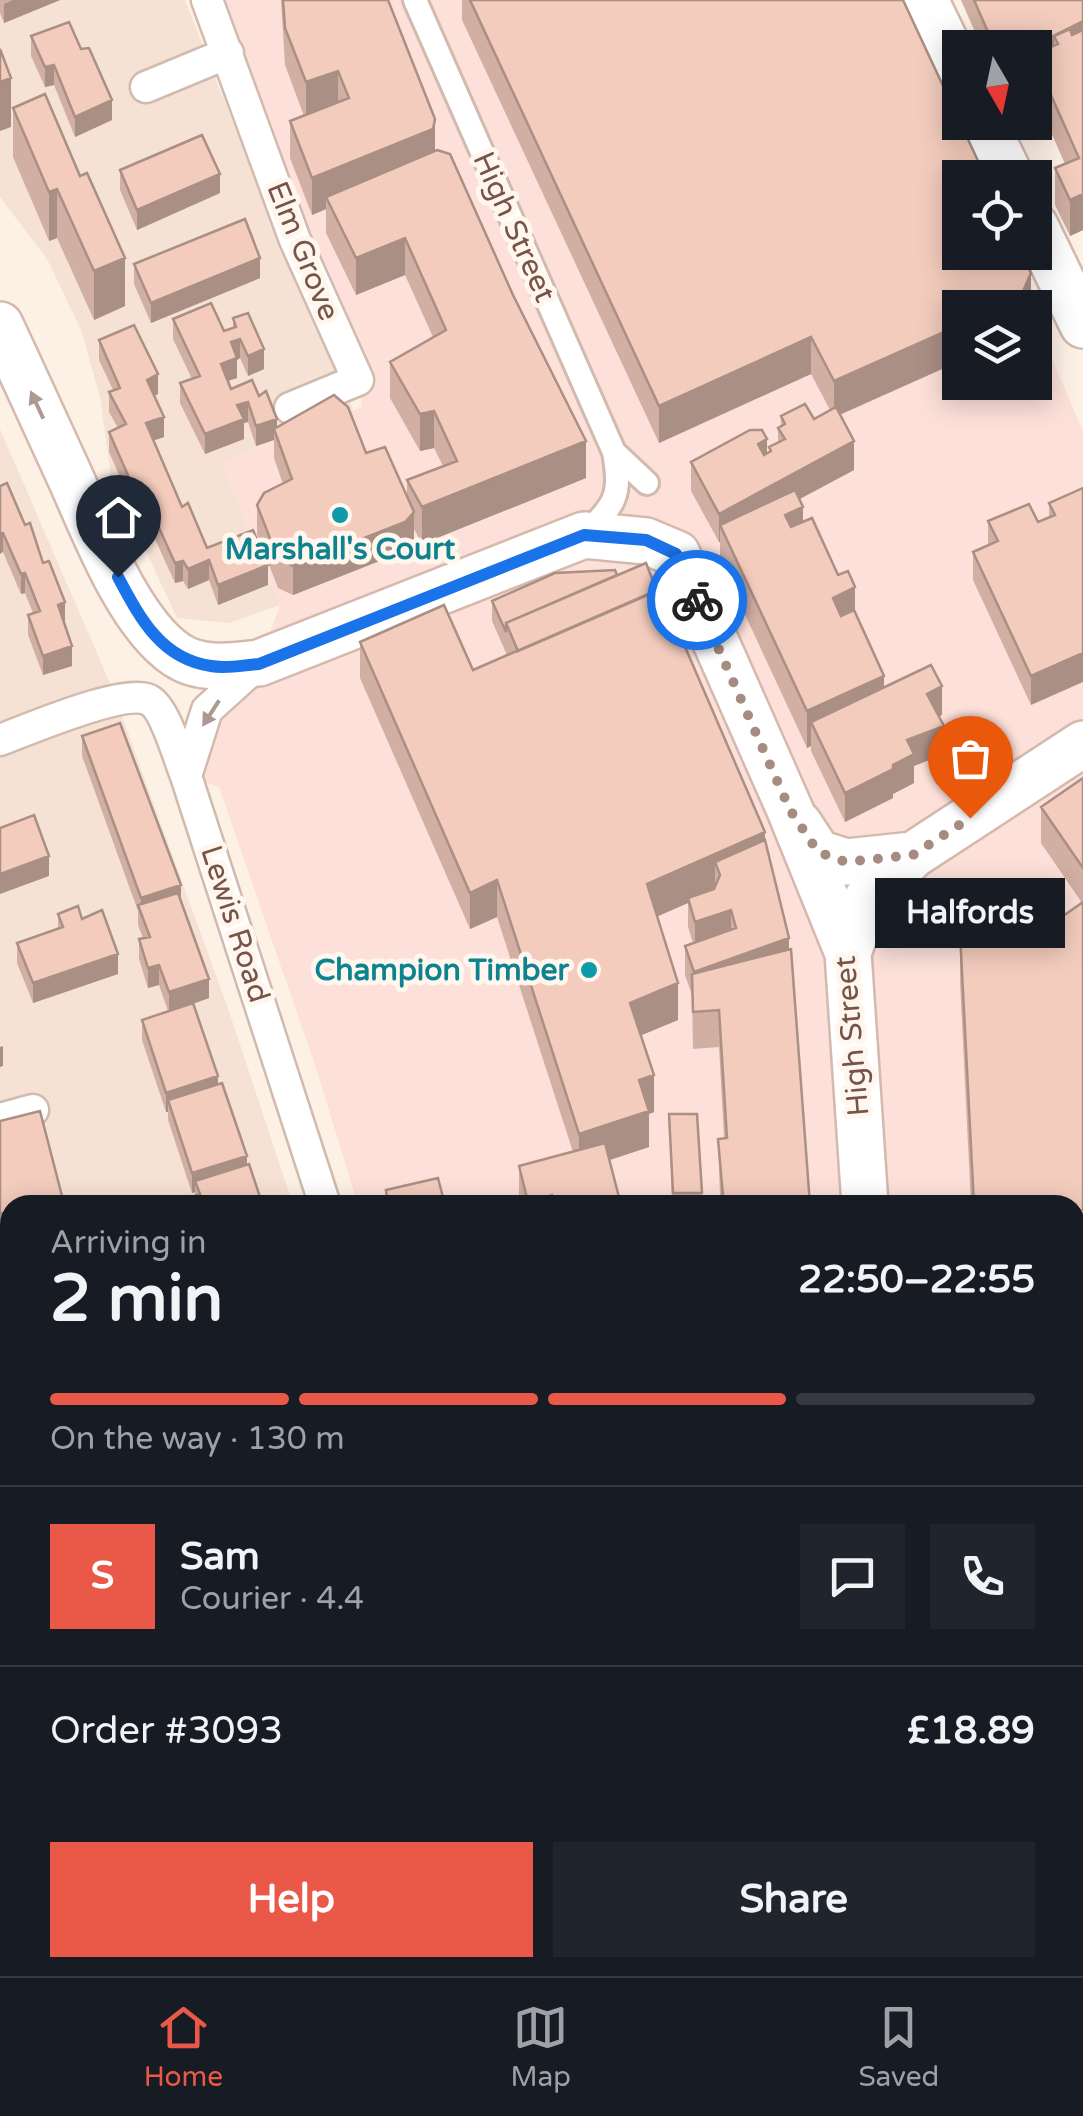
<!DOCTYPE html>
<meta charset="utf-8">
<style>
:root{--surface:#171b24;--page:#20242c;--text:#f1f3f6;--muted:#9ea1a6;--line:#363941;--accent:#ea5948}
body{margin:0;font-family:"Varela Round",sans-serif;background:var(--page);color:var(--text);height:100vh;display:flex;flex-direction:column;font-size:38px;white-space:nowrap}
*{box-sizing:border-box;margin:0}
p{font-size:32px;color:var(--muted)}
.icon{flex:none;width:55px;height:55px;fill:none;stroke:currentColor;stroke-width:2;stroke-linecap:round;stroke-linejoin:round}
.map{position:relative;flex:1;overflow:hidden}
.drawer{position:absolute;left:0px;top:1195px;width:1085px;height:782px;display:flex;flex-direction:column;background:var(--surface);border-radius:30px 30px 0 0;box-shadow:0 5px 25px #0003}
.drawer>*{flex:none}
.needle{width:65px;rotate:171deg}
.fabs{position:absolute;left:942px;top:30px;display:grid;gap:20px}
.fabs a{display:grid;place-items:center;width:110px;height:110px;border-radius:0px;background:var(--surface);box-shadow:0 5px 25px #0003;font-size:50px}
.pin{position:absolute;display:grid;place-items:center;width:85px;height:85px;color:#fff;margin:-102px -42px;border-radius:50% 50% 50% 0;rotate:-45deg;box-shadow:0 0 10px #0007}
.pin .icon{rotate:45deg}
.courier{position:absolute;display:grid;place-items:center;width:100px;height:100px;margin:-50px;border:8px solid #1a73e8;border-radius:50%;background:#fff;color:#222;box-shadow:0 2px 12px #0007}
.bubble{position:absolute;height:70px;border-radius:0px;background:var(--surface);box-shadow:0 5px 25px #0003;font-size:32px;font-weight:800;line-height:70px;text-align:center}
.overview em{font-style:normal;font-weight:800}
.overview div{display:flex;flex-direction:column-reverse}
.overview{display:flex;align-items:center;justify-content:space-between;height:170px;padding:0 50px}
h1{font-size:65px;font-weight:800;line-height:75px}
.bar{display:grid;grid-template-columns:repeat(4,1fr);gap:15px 10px;align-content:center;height:120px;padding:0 50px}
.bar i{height:12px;border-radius:8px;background:var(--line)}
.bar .on{background:var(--accent)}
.bar p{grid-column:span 4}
.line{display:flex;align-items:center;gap:25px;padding:0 50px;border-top:2px solid var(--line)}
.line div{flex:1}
.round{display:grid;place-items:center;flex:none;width:105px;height:105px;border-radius:0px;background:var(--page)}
.button{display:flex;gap:20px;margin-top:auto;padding:20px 50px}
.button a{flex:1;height:115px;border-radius:0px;background:var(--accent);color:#fff;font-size:40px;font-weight:800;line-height:115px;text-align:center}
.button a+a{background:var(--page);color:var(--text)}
.tab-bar{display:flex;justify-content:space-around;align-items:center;height:140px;border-top:2px solid var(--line);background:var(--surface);font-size:28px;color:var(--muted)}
.tab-bar a{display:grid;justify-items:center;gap:5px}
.tab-bar .on{color:var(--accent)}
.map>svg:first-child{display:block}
</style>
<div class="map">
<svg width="1083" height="1976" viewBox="0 0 1083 1976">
<rect width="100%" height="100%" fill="#fdf1e6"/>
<path fill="#f5e2d4" d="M0 0H185L285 256 353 409 277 439 223 465 280 605 229 623 177 618 111 476 100 397 81 330 47 259 0 197Z
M0 429 110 683 230 1014 293 1205H10V1968H650V1976H0Z"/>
<path fill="#fde0da" d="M207 0H887L960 178V382H1035V320L1083 431V1869L1075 1872V1205H521L518 1195 475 1205H358L316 1068 219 787 186 776 207 710 259 663 280 605 223 465 277 439 362 407 358 380Z
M650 1968H869V1976H650Z"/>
<path fill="#d9ebc4" d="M1083 1869V1976H890V1968H1075V1872Z"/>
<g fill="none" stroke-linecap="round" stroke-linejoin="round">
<defs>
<path id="pedestrian" d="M415 0 614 452C622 497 615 504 584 535
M614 452 647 483"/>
<path id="minor" d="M207 0 295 240 358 380 290 408
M146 87 228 53
M0 740C27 730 124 688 149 700 165 708 179 759 186 776L325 1205
M186 776 207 710 259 663
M0 1119 33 1110
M0 1530 10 1529
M1075 1613 1083 1610
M396 1976V1968"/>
<path id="secondary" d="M925 0 960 72
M984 122 1011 178
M1035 226 1083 325
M0 325C24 376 47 427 71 479 94 530 129 623 177 655 201 671 231 666 259 663L584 535 646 541 677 554 790 810 848 953 865 1205
M799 824 818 853 846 862 913 855
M848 953 867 899 913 855 1083 744
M891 1968V1976"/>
</defs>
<use href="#pedestrian" stroke="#d1baae" stroke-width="28"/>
<use href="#minor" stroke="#d1baae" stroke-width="35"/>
<use href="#secondary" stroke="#d4b9ac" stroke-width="50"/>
<use href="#pedestrian" stroke="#fff" stroke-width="22"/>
<use href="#minor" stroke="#fff" stroke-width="30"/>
<use href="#secondary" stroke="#fff" stroke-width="45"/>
</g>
<path fill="#d1afa3" d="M0 0H60L4 23 0 13Z
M281 0H388L435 151 586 478 422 544 414 529V541L405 551 293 595 278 588 257 534V505L283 484 274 458V440L256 446 248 422 244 423V439L205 454 180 403V383L192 379 173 339V319L224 331 233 328V318L264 369 248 376 240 358 237 360V378L228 381 231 389 259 396 277 427 366 453 407 497V480L443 466 434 448 420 451 390 398V362L433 337 405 275 356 295 326 233V209L312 215 290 158V121L304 116 285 65Z
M462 0H903L1031 308 960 361 840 415 854 470 800 499 803 522 855 614 884 687 942 715 939 716 944 754 914 766V783L893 794V798L845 822 811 751V746L807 748 720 561V542H719L691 491V462L767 453 769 452V447L778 442V428L781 426V416L814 419 830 410 811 374 659 443 462 20Z
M961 0H1083V230L1070 236 1055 205V168L1065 164 1046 121 1040 123 1035 112V48H982Z
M31 36 112 120 75 137 54 85 45 87 31 56Z
M13 108 125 306 94 320 57 238 49 241 13 157Z
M120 170 220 193 137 230 120 190Z
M134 264 260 278 151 323 134 284Z
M99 340 158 394 154 396 164 437 154 440 182 507 207 548 268 585 218 605 209 580 188 589 183 581 175 583 155 539 148 541 109 452V432L118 428 109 412V392L113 390 99 360Z
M0 486 65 622 72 666 43 675 28 635V615L33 613 25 593 21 594 3 552Z
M1083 488 1031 705 973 580V552L988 545V521L1038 522 1049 517V503Z
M492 601 765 840 789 950 810 1205 672 1201 669 1114H697L702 1198 720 1197 718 1139 724 1138 719 1047 693 1049 692 995 685 975V946L693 943 688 927V903L657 916 678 1020 640 1035 654 1112 649 1114V1147L610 1160 621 1205H521L519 1195V1166L573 1152 497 917 470 929 360 678V642L473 670 507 655 492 621Z
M82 736 181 902 209 998 193 1004 218 1084 260 1205H183V1200L195 1196V1192L192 1193 168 1120V1112H166L142 1040V1020L168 1011 159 985 148 988 139 959V939L143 938 138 925V911L82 756Z
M1083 778V1259H1075V1205H971L960 982V933H1039L1082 903 1041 843V807Z
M58 914 82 919 118 974 33 1003 17 963V943L58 928Z
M0 1121 62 1205H10V1260L5 1261 10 1303V1410L0 1411Z
M0 1566H10V1625H8V1666H0Z
M0 1689H6V1731H0Z
M10 1743V1816L0 1817V1744Z
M10 1873V1968H114V1976H0V1882H10Z
M243 1968H332V1976H238Z
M453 1968H526V1976H461V1970Z"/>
<path fill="#aa8f84" d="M13 0H60L4 23V4Z
M1083 21V49L1058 44 1054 36V64L1035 73V48H1029Z
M54 65V85L45 87V67Z
M338 71V108L306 118V82Z
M11 78V127L0 131V82Z
M1046 84V121L1040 123V87Z
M112 100V120L75 137V117Z
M435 119V156L326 197V209L312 215V178Z
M220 174V193L137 230V210Z
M57 189V238L49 241V192Z
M1083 194V230L1070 236V200Z
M405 238V275L356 295V258Z
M125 258V306L94 320V271Z
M260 258V278L151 323V303Z
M1031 273V308H999Z
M960 325V361L834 417V381Z
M811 337V374L659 443V406Z
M240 339V358L237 360V378L221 383V364L231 342Z
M264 349V369L248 376V356Z
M158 374V394L147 400V380Z
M248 402V422L244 423V439L205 454V434L237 405Z
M434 411V448L420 451V414Z
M164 417V437L146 443V423Z
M277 419V439L274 429V440L256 446V426Z
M767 439V468L758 444Z
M586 441V478L422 544V507Z
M854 441V470L726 538 720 525V542H719V514Z
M803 507V544L785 552V515Z
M414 512V541L405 551 293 595V566Z
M155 519V539L148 541V521Z
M3 533V552L0 554V534Z
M209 560V580L188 589V569Z
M183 561V581L175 583V563Z
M268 565V585L218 605V585Z
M25 573V593L21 594V574Z
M855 587V624L833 635V598Z
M65 602V622L58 625V605Z
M72 646V666L43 675V656Z
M1083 653V682L1031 705V676Z
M884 676V712L811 722V746L807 748V711Z
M942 686V715L927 723V694Z
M944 726V754L914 766V783L893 794V798L845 822V793L893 765 907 740Z
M765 832V868L720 875 715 862V891L688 898V903L647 921V884Z
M49 856V876L0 894V874Z
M497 880V917L470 929V893Z
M181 885V905L141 912V898Z
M731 910V939L695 951V922Z
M789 938V967L694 1000V972Z
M118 954V974L33 1003V983Z
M159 965V985L148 988V968Z
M209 979V998L169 1012V992Z
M678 983V1020L630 1040V1003Z
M3 1046V1066L0 1067V1047Z
M654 1075V1112L649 1114V1147L579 1170V1134L639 1080Z
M218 1076V1096L168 1100V1112H166V1093Z
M247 1156V1176L195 1181V1192L192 1193V1173Z
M552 1195V1205H528V1202Z
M62 1196V1205H31Z
M260 1197V1205H236Z
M10 1211V1260L0 1263V1214Z
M1083 1529V1578L1075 1581V1533Z
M1083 1832V1869L1075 1872V1835Z"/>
<path fill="#f3ccbd" stroke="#aa8f84" stroke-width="2.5" d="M283 0H388L435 119 433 129 312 178 290 121 349 98 338 71 306 82 285 28Z
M470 0H903L986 178H960V252H1021L1031 273 1020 298 999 308H960V325L834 381 811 337 659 406Z
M974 0H1083V21L1029 48H995Z
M69 22 81 49 89 48 112 100 75 117 54 65 45 67 31 36Z
M1070 29 1072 35 1083 30V194L1070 200 1055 168 1079 158 1046 84 1040 87 1035 75V54L1058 44 1054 36Z
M0 49 11 78 0 82Z
M45 94 80 176 87 173 125 258 94 271 57 189 49 192 13 108Z
M202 135 220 174 137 210 120 170Z
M437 150 450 154 513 295 586 441 422 507 407 480 457 461 434 411 420 414 390 362 446 330 405 238 356 258 326 197Z
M245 219 260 258 151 303 134 264Z
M211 303 224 331 236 327 233 318 248 313 264 349 248 356 240 339 231 342 237 358 221 364 231 389 252 380 259 396 266 391 277 419 256 426 248 402 237 405 244 419 205 434 180 383 200 376 173 319Z
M134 325 158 374 147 380 164 417 146 423 182 507 188 503 207 548 253 530 268 565 218 585 209 560 188 569 183 561 175 563 155 519 148 521 109 432 126 424 109 392 120 388 99 340Z
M334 395 348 407 366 453 385 447 414 512 405 522 293 566 278 559 257 505 264 493 292 479 274 429Z
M805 404 814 419 836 407 854 441 719 514 691 462 750 430H762L767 439 758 444 764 455 771 451 769 447 785 439 778 428 785 424 781 416Z
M7 483 25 525 30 523 43 563 49 561 65 602 58 605 72 646 43 656 28 615 40 611 25 573 21 574 3 533 0 534V486Z
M1083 488V653L1031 676 973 552 998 541 988 521 1029 504 1038 522 1055 515 1049 503Z
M795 490 803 507 785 515 791 527 812 518 838 575 848 571 855 587 833 598 841 616 854 610 884 676 807 711 720 525Z
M646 563 657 591 518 651 506 623Z
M615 570 617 575 506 623V632L492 601 555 573Z
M660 589 765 832 647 884 678 983 630 1003 654 1075 639 1080 649 1111 579 1134 497 880 470 893 360 642 444 605 473 670Z
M931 665 942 686 927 694 944 726 907 740 914 754 893 765V769L845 793 811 722Z
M120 723 181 885 141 898 82 736Z
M1083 778V868L1041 807Z
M34 815 49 856 0 874V828Z
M765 840 789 938 694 972 685 946 736 928 731 910 695 922 688 898 714 889 720 875 715 862Z
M178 893 209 979 169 992 159 965 148 968 139 939 150 937 138 905Z
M1083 902V1210L1075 1211V1205H974L960 933H1039Z
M78 906 82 919 102 910 118 954 33 983 17 943 63 927 58 914Z
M791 949 810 1205H672V1201L723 1196 718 1139 727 1138 719 1010 693 1012 692 974Z
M193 1003 218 1076 166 1093 142 1020Z
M222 1083 247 1156 192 1173 168 1100Z
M40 1111 62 1196 31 1205H10V1211L0 1214V1121Z
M669 1114H697L702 1193H673Z
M605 1143 621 1205H554L552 1195 528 1202 519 1166Z
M249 1164 260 1197 236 1205H184L183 1200 200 1194 195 1181Z
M438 1178 445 1205H381L379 1199 387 1198 386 1190Z
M0 1225 10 1303V1362L0 1363Z
M1075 1291H1083V1529L1075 1533Z
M0 1566H10V1605H0Z
M7 1619 8 1646H0V1620Z
M0 1689H6V1711L0 1712Z
M1075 1728 1083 1747V1832L1075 1835Z
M10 1743V1796L0 1797V1744Z
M10 1873V1932H0V1882H10Z
M461 1968H525V1971L461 1969Z
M674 1968H697L698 1976H674Z
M744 1968H849V1976H744Z
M238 1969 266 1970V1976H238Z"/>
<defs><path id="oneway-solid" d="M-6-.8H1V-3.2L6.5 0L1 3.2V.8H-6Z" transform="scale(2.5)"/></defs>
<g fill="#ad9892">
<use href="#oneway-solid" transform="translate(37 405) rotate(-115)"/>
<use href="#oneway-solid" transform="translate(211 713) rotate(123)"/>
</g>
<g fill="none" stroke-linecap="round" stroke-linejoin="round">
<path stroke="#a68b81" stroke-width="10" stroke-dasharray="0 18" d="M697 600 790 810 818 852 846 862 913 855 970 818"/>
<path stroke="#1a73e8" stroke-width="12" d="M118 577C140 618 161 659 211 666 226 669 244 665 259 664L584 535 646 540 676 554 697 600"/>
</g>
<g fill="#0f9aa8" stroke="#fff6ed" stroke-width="4">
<circle cx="340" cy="515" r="10"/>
<circle cx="589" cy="970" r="10"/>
</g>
<g text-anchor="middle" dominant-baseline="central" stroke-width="10" stroke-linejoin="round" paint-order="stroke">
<g font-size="30" fill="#77544a" stroke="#fff6ed">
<text transform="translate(514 227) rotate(66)">High Street</text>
<text transform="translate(303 251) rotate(68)">Elm Grove</text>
<text transform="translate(235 924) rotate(72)">Lewis Road</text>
<text transform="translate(852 1036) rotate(-95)">High Street</text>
</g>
<g font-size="30" font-weight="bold" fill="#0d838f" stroke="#fff6ed">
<text x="340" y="549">Marshall's Court</text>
<text x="569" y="970" text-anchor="end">Champion Timber</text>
</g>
</g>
</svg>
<div class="fabs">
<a><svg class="needle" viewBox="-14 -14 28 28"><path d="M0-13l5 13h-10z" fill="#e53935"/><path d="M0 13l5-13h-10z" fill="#9ea1a6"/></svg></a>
<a><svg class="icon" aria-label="locate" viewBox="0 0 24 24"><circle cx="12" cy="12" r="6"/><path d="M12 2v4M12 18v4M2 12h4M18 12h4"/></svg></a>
<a><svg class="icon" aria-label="layers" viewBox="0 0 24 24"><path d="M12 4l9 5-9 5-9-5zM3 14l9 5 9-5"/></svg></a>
</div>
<div class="pin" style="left:970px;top:818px;background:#ea580c"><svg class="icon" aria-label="bag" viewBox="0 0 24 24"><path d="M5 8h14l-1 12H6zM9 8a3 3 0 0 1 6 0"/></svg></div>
<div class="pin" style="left:118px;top:577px;background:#1f2937"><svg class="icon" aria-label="home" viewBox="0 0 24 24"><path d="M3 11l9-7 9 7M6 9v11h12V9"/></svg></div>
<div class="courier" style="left:697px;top:600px"><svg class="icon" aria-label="bike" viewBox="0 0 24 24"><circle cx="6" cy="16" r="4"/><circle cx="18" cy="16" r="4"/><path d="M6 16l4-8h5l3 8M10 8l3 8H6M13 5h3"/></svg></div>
<div class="bubble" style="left:875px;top:878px;width:190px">Halfords</div>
<section class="drawer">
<div class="overview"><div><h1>2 min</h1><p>Arriving in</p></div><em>22:50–22:55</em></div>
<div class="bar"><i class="on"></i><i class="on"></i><i class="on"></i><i></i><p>On the way · 130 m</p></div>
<div class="line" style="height:180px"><b class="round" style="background:var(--accent);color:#fff">S</b><div><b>Sam</b><p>Courier · 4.4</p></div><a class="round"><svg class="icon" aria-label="chat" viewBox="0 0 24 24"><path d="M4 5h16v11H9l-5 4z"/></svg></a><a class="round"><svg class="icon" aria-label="phone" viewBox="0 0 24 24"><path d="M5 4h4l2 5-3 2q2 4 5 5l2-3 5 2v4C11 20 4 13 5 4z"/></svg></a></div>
<div class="line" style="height:130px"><div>Order #3093</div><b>£18.89</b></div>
<div class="button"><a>Help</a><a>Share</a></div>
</section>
</div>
<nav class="tab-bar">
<a class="on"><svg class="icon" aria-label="home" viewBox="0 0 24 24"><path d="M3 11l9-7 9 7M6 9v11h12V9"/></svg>Home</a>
<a><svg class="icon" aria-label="map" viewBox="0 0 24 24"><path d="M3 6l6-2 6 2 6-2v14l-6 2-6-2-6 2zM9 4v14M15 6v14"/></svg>Map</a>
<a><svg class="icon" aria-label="saved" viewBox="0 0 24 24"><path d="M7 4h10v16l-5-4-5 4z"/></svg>Saved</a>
</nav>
